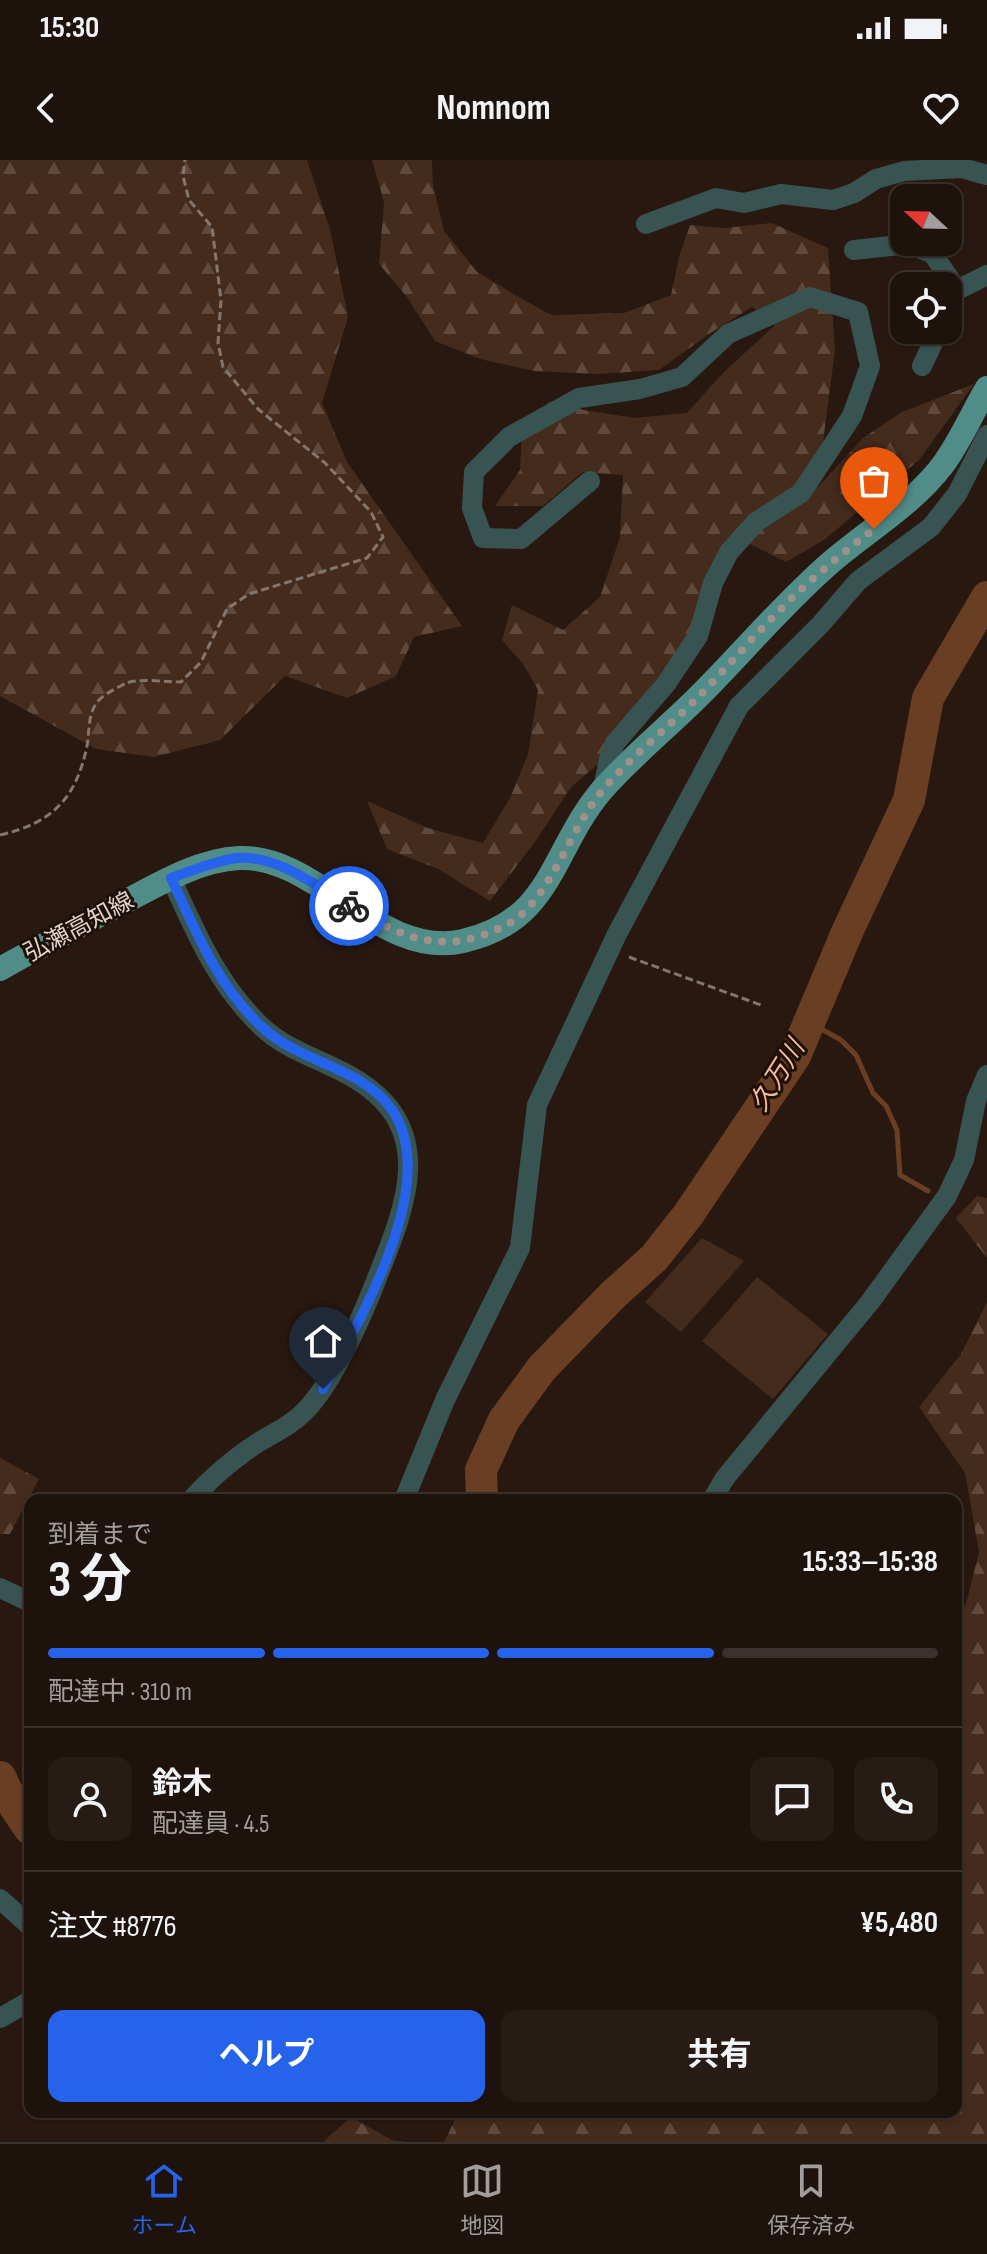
<!DOCTYPE html>
<html lang="ja">
<meta charset="utf-8">
<style>
:root{--surface:#1e120c;--page:#261b15;--text:#f1f3f6;--muted:#a19e9d;--line:#3c322d;--accent:#2563eb}
body{margin:0;font-family:"Sofia Sans Condensed","Noto Sans JP",sans-serif;background:var(--page);color:var(--text);height:100vh;display:flex;flex-direction:column;font-size:30px;white-space:nowrap}
*{box-sizing:border-box;margin:0}
p{font-size:26px;color:var(--muted)}
.icon{flex:none;width:44px;height:44px;fill:none;stroke:currentColor;stroke-width:2;stroke-linecap:round;stroke-linejoin:round}
.map{position:relative;flex:1;overflow:hidden}
.panel{position:absolute;left:24px;top:1334px;width:938px;height:624px;display:flex;flex-direction:column;background:var(--surface);border-radius:16px;box-shadow:0 2px 6px #0004,0 0 0 2px var(--line)}
.panel>*{flex:none}
.needle{width:52px;rotate:292deg}
.tools{position:absolute;left:890px;top:24px;display:grid;gap:16px}
.tools a{display:grid;place-items:center;width:72px;height:72px;border-radius:16px;background:var(--surface);box-shadow:0 2px 6px #0004,0 0 0 2px var(--line);font-size:40px}
.pin{position:absolute;display:grid;place-items:center;width:68px;height:68px;color:#fff;margin:-82px -34px;border-radius:50% 50% 50% 0;rotate:-45deg;box-shadow:0 0 8px #0007}
.pin .icon{rotate:45deg}
.courier{position:absolute;display:grid;place-items:center;width:80px;height:80px;margin:-40px;border:6px solid #2563eb;border-radius:50%;background:#fff;color:#222;box-shadow:0 2px 10px #0007}
.head em{font-style:normal;font-weight:700}
.head div{display:flex;flex-direction:column-reverse}
.head{display:flex;align-items:center;justify-content:space-between;height:136px;padding:0 24px}
h1{font-size:52px;font-weight:700;line-height:60px}
.bar{display:grid;grid-template-columns:repeat(4,1fr);gap:12px 8px;align-content:center;height:96px;padding:0 24px}
.bar i{height:10px;border-radius:6px;background:var(--line)}
.bar .current{background:var(--accent)}
.bar p{grid-column:span 4}
.line{display:flex;align-items:center;gap:20px;padding:0 24px;border-top:2px solid var(--line)}
.line div{flex:1}
.round{display:grid;place-items:center;flex:none;width:84px;height:84px;border-radius:16px;background:var(--page)}
.primary-button{display:flex;gap:16px;margin-top:auto;padding:16px 24px}
.primary-button a{flex:1;height:92px;border-radius:16px;background:var(--accent);color:#fff;font-size:32px;font-weight:700;line-height:92px;text-align:center}
.primary-button a+a{background:var(--page);color:var(--text)}
.status{display:flex;justify-content:space-between;align-items:center;height:56px;padding:0 40px;background:var(--surface);direction:ltr}
.status svg{height:22px;fill:currentColor}
header{display:flex;justify-content:space-between;align-items:center;height:104px;padding:0 24px;background:var(--surface);font-size:36px;font-weight:700}
.dock{display:flex;justify-content:space-around;align-items:center;height:112px;border-top:2px solid var(--line);background:var(--surface);font-size:22px;color:var(--muted)}
.dock a{display:grid;justify-items:center;gap:4px}
.dock .current{color:var(--accent)}
.map>svg:first-child{display:block}
</style>
<div class="status"><b>15:30</b><svg viewBox="0 0 49 12"><path d="M0 12V9h3v3zM5 12V6h3v6zM10 12V3h3v9zM15 12V0h3v12zM26 1h20v11H26zM47 4h2v5h-2z"/></svg></div>
<header><svg class="icon" aria-label="back" viewBox="0 0 24 24"><path d="M15 5l-7 7 7 7"/></svg>Nomnom<svg class="icon" aria-label="heart" viewBox="0 0 24 24"><path d="M12 20l-8-8c-3-5 5-10 8-4 3-6 11-1 8 4z"/></svg></header>
<div class="map">
<svg width="987" height="1982" viewBox="0 0 987 1982">
<defs>
<pattern id="forest-firs" width="22" height="20" patternUnits="userSpaceOnUse" patternTransform="scale(2)"><rect width="22" height="20" fill="#442b1c"/><path d="M5 1l3.5 6h-7zM16 11l3.5 6h-7z" fill="#5f493c"/></pattern>
</defs>
<rect width="100%" height="100%" fill="#281810"/>
<path fill="url(#forest-firs)" d="M0 0H307L330 69 348 157 322 243 347 302 462 466 414 477 396 516 347 538 285 516 220 580 154 597 96 589 0 536Z
M372 0H432L433 25 444 71 477 112 512 133 551 155 624 153 671 135 679 97 690 65 723 68 772 63 828 88 835 190 817 328 863 278 902 252 974 224 919 300 824 380 786 402 742 380 691 478 618 587 571 627 537 679 490 741 438 709 387 689 367 641 428 668 483 683 511 636 528 594 538 530 523 504 502 480 512 445 563 470 600 437 620 377 623 315 583 312 543 346H495L520 310 522 269 550 241 584 250 635 258 687 253 724 212 775 165 752 147 709 174 659 210 598 214 534 211 480 199 435 181 407 137 379 104 384 42Z
M977 1036 987 1038V1098L956 1058Z
M987 1142V1982H444L459 1952H956V1468L967 1440 979 1392 965 1313 919 1247 961 1194Z
M0 1298 39 1319 10 1374H0Z
M351 1957 392 1980 407 1982H323Z"/>
<path fill="#442b1c" d="M702 1078 744 1101 681 1172 645 1142Z
M757 1117 828 1174 773 1239 702 1181Z"/>
<g fill="none" stroke-linecap="round" stroke-linejoin="round">
<path stroke="#6a3e23" stroke-width="5" d="M809 862 841 880 856 895 873 933 886 946 897 970 900 1015 928 1031"/>
<path stroke="#6a3e23" stroke-width="32" d="M482 1340 481 1310 504 1260 542 1208 614 1134 654 1098 688 1055 795 896 848 770 909 640 928 538 987 437
M0 1617 15 1647 30 1669"/>
<path stroke="#83766f" stroke-width="3" stroke-dasharray="8 4" stroke-linecap="butt" d="M0 675C52 663 76 639 87 586 90 570 87 552 100 539 106 533 119 527 126 523 141 518 166 522 181 522L201 502 227 449 249 434 367 398 383 377 371 352 325 303 258 249 223 207 218 183 221 140 212 67 189 40 183 16 185 0
M629 797 761 845"/>
<path stroke="#385452" stroke-width="20" d="M646 64 716 38 744 43 781 34 833 40 854 33 876 19 904 11 962 8 987 15
M854 90 909 84 933 94 957 130
M948 150 957 130 987 115
M922 206 939 170
M590 321 521 379 483 378 472 348 474 312 509 277 579 238 640 229 682 217 728 174 810 137 858 152 870 206 852 256 801 333 756 362 729 392 713 423 698 476 666 524 615 583 609 599 603 629
M171 718C196 773 217 824 262 867 290 893 325 900 357 920 436 969 407 1043 379 1113 364 1152 334 1222 305 1251 289 1268 268 1275 250 1288 228 1303 209 1320 191 1340
M404 1340 445 1240 520 1088 537 945 617 774 739 546 821 464 858 421 931 367 957 334 987 275
M712 1340 725 1318 870 1142 947 1036 964 1000 976 941 987 915
M0 1428 30 1442
M0 1739 30 1766
M0 1858 30 1841"/>
<path stroke="#508c88" stroke-width="24" d="M0 809C39 787 79 766 119 745 155 726 197 700 239 698 316 694 380 800 463 781 553 761 551 690 602 630 631 597 667 568 699 536 743 492 783 444 830 403 867 371 912 345 942 306 960 282 972 253 987 228"/>
</g>
<g fill="none" stroke-linecap="round" stroke-linejoin="round">
<path stroke="#9e928b" stroke-width="8" stroke-dasharray="0 14.4" d="M349 746C406 780 446 797 508 764 549 742 571 667 602 631 630 597 667 569 698 537 725 510 750 480 777 453 807 422 840 395 874 369"/>
<path stroke="#2563eb" stroke-width="10" d="M323 1229C359 1159 449 1014 386 942 354 906 298 901 262 867 217 825 197 773 171 718 192 711 214 701 236 698 276 694 317 726 349 746"/>
</g>
<g text-anchor="middle" dominant-baseline="central" stroke-width="6" stroke-linejoin="round" paint-order="stroke">
<g font-size="24" fill="#ded3cd" stroke="#1e0f07">
<text transform="translate(79 767) rotate(-28)">弘瀬高知線</text>
</g>
<g font-size="26" font-style="italic" fill="#f6ba99" stroke="#1e0f07">
<text transform="translate(778 916) rotate(-58)">久万川</text>
</g>
</g>
</svg>
<div class="tools">
<a><svg class="needle" viewBox="-14 -14 28 28"><path d="M0-13l5 13h-10z" fill="#e53935"/><path d="M0 13l5-13h-10z" fill="#a19e9d"/></svg></a>
<a><svg class="icon" aria-label="locate" viewBox="0 0 24 24"><circle cx="12" cy="12" r="6"/><path d="M12 2v4M12 18v4M2 12h4M18 12h4"/></svg></a>
</div>
<div class="pin" style="left:874px;top:369px;background:#ea580c"><svg class="icon" aria-label="bag" viewBox="0 0 24 24"><path d="M5 8h14l-1 12H6zM9 8a3 3 0 0 1 6 0"/></svg></div>
<div class="pin" style="left:323px;top:1229px;background:#1f2937"><svg class="icon" aria-label="home" viewBox="0 0 24 24"><path d="M3 11l9-7 9 7M6 9v11h12V9"/></svg></div>
<div class="courier" style="left:349px;top:746px"><svg class="icon" aria-label="bike" viewBox="0 0 24 24"><circle cx="6" cy="16" r="4"/><circle cx="18" cy="16" r="4"/><path d="M6 16l4-8h5l3 8M10 8l3 8H6M13 5h3"/></svg></div>
<section class="panel">
<div class="head"><div><h1>3 分</h1><p>到着まで</p></div><em>15:33–15:38</em></div>
<div class="bar"><i class="current"></i><i class="current"></i><i class="current"></i><i></i><p>配達中 · 310 m</p></div>
<div class="line" style="height:144px"><a class="round"><svg class="icon" aria-label="person" viewBox="0 0 24 24"><circle cx="12" cy="8" r="4"/><path d="M4 21q1-7 8-7t8 7"/></svg></a><div><b>鈴木</b><p>配達員 · 4.5</p></div><a class="round"><svg class="icon" aria-label="chat" viewBox="0 0 24 24"><path d="M4 5h16v11H9l-5 4z"/></svg></a><a class="round"><svg class="icon" aria-label="phone" viewBox="0 0 24 24"><path d="M5 4h4l2 5-3 2q2 4 5 5l2-3 5 2v4C11 20 4 13 5 4z"/></svg></a></div>
<div class="line" style="height:104px"><div>注文 #8776</div><b>¥5,480</b></div>
<div class="primary-button"><a>ヘルプ</a><a>共有</a></div>
</section>
</div>
<nav class="dock">
<a class="current"><svg class="icon" aria-label="home" viewBox="0 0 24 24"><path d="M3 11l9-7 9 7M6 9v11h12V9"/></svg>ホーム</a>
<a><svg class="icon" aria-label="map" viewBox="0 0 24 24"><path d="M3 6l6-2 6 2 6-2v14l-6 2-6-2-6 2zM9 4v14M15 6v14"/></svg>地図</a>
<a><svg class="icon" aria-label="saved" viewBox="0 0 24 24"><path d="M7 4h10v16l-5-4-5 4z"/></svg>保存済み</a>
</nav>
